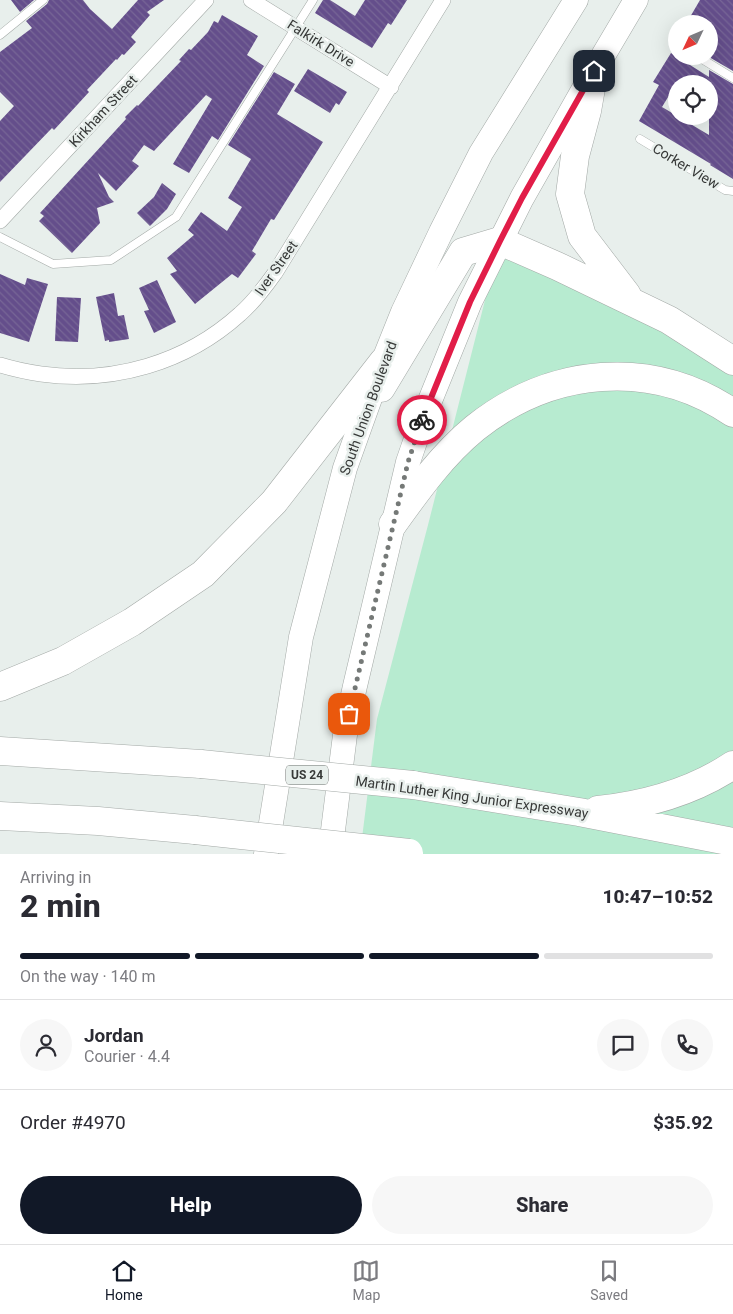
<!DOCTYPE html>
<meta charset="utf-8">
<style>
:root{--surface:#fff;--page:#f7f7f7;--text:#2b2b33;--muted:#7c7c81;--line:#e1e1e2;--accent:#111827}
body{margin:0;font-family:Roboto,sans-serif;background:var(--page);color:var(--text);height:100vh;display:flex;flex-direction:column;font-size:19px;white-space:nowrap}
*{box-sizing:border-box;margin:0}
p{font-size:16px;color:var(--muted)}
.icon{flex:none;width:28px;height:28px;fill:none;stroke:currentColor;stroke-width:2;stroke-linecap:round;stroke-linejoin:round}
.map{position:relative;height:854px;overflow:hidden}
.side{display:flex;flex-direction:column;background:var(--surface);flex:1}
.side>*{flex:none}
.needle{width:32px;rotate:226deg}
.controls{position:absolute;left:668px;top:15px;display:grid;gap:10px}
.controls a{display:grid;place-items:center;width:50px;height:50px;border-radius:50%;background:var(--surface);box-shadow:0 5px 20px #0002;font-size:25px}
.pin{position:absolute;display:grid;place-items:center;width:42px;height:42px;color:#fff;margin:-21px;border-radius:10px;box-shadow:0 2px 8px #0006}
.courier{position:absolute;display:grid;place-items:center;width:50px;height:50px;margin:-25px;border:4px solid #e11d48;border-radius:50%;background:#fff;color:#222;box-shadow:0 1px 6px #0007}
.overview em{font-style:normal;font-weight:800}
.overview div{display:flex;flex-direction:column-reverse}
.overview{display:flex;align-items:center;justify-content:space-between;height:85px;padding:0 20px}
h1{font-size:32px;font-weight:800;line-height:38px}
.bar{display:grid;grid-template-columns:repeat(4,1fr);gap:8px 5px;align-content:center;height:60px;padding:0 20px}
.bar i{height:6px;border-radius:4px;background:var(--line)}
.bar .selected{background:var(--accent)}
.bar p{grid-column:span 4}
.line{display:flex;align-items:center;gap:12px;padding:0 20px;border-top:1px solid var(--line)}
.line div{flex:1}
.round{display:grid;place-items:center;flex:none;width:52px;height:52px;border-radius:26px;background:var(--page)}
.primary-button{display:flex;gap:10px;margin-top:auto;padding:10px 20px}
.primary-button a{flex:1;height:58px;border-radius:30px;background:var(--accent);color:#fff;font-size:20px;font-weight:800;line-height:58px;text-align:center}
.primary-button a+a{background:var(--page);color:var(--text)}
.tabs{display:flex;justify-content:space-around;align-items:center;height:70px;border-top:1px solid var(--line);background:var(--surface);font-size:14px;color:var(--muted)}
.tabs a{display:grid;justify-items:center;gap:2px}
.tabs .selected{color:var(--accent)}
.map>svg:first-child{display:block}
</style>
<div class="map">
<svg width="733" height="854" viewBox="0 0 733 854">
<defs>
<pattern id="building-back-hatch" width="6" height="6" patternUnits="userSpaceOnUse" patternTransform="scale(1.25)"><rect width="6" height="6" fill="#644e8b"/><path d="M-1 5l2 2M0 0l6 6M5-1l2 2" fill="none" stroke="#776696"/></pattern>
</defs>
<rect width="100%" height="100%" fill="#e8efec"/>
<path fill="#b7ebd0" d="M500 241 733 368V854H360L377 719 428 525Z"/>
<path fill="url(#building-back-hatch)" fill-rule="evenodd" d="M11 0H34L20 12Z
M49 0H83L90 9 112 29 138 0H164L147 12 150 15 131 37 136 42 124 55 122 54 117 60 116 59 87 90 89 92 78 104 54 130 52 128 0 182V121L14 106 0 92V52L32 28 26 21 47 4Z
M323 0H330L355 16 365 0H407L391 25 388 23 372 48 315 13Z
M700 0H733V71L709 57V24H686Z
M222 15 258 36 247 55 264 66 218 140 212 136 189 173 173 164 212 99 206 95 154 151 144 145 132 161 139 166 116 191 98 173 109 197 114 202 97 208 100 223 72 253 39 221 44 216 40 213 126 119 125 117 137 105 138 106 181 61 179 60 189 49 191 50 208 32 214 21 218 23Z
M671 53 709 77V70L733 84V179L710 165 711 164 639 121 659 85 653 82ZM676 84H709V135L662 107Z
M308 69 347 92 339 105 336 103 330 113 294 91Z
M274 72 295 84 277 114 323 142 274 220 271 219 252 251 256 254 238 278 232 274 195 304 170 274 177 271 167 258 194 235 188 230 201 212 227 231 242 207 228 198 251 159 228 145Z
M162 183 176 194 167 209 150 226 137 213 154 197Z
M0 274 25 285 27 278 48 284 29 342 0 333Z
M157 280 176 322 154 333 144 311 149 310 139 288Z
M114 293 118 316 124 315 129 339 109 342V340L105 341 96 297Z
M57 297 81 298 78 342 55 341Z"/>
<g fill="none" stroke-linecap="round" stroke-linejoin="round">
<defs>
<path id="service" d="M0 35 43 0
M697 56 733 78
M640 139 725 190 733 191
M0 237 53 264 111 260 176 217 313 0"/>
<path id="minor" d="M251 0 391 87
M0 221 206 0
M0 365C13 369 27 372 41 374 113 384 186 363 240 314 254 302 265 287 275 273L443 0"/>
<path id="primary" d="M266 854 301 637 345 468 383 362 403 312 441 232 481 153 576 0
M330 854 346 727 355 686 408 462 425 413 470 302 522 198 594 71 636 0"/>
<path id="motorway" d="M594 71 587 111 575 156 570 194 582 236 627 295
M381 388 463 252 500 241 557 266 669 320 733 361
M393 524C418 489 442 455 475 428 550 368 651 357 733 413
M0 687 63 661 132 622 203 574 274 502 383 362
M0 751 201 764
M413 785 579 812 733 842
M598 810C645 805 694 791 733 765
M0 816 98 821 195 830"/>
</defs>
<use href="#service" stroke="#a3a9a6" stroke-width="9"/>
<use href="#minor" stroke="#a3a9a6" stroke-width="16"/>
<use href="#primary" stroke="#a3a9a6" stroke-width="25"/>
<use href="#motorway" stroke="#a3a9a6" stroke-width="29"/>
<use href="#service" stroke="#fff" stroke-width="8"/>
<use href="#minor" stroke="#fff" stroke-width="15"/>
<use href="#primary" stroke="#fff" stroke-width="24"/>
<use href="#motorway" stroke="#fff" stroke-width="28"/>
<defs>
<path id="motorway-bridge" d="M201 764 413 785
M195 830 409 853"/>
</defs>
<use href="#motorway-bridge" stroke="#a3a9a6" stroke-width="29" stroke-linecap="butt"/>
<use href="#motorway-bridge" stroke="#fff" stroke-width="28"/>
</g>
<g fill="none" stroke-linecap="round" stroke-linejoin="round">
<path stroke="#757977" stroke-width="5" stroke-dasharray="0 9" d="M349 714 408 462 422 420"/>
<path stroke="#e11d48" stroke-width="6" d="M422 420 470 302 500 241 522 198 594 71"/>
</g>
<g text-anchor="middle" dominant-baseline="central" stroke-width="5" stroke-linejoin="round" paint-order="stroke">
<rect fill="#e8efec" stroke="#6c706e" stroke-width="1" x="286" y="765.5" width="42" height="19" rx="4"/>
<g font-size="12" font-weight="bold" fill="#373938">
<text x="307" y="775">US 24</text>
</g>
<g font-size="14" fill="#373938" stroke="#e8efec">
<text transform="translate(321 43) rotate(32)">Falkirk Drive</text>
<text transform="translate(103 111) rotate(-47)">Kirkham Street</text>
<text transform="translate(686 166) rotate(31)">Corker View</text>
<text transform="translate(276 268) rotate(-55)">Iver Street</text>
<text transform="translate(368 408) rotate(-70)">South Union Boulevard</text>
<text transform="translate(472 797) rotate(8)">Martin Luther King Junior Expressway</text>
</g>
</g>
</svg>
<div class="controls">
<a><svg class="needle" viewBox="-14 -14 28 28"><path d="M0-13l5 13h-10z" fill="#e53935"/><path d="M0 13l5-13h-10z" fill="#7c7c81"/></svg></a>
<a><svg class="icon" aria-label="locate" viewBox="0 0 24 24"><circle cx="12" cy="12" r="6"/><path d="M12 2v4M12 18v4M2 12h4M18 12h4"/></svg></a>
</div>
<div class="pin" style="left:349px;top:714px;background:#ea580c"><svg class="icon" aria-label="bag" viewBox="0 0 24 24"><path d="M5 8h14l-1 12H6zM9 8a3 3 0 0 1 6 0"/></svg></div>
<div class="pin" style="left:594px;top:71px;background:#1f2937"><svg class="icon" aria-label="home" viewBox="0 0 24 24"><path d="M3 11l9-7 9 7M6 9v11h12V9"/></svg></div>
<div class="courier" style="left:422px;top:420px"><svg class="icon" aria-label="bike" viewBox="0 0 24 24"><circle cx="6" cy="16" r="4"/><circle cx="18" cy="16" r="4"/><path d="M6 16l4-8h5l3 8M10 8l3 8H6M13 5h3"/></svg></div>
</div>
<section class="side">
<div class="overview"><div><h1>2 min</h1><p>Arriving in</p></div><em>10:47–10:52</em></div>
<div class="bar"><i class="selected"></i><i class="selected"></i><i class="selected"></i><i></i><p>On the way · 140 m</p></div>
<div class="line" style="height:90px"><a class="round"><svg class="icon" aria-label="person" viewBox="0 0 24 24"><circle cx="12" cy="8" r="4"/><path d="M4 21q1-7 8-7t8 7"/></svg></a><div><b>Jordan</b><p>Courier · 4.4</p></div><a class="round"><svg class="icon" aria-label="chat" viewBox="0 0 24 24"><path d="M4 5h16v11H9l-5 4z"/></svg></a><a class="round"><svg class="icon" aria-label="phone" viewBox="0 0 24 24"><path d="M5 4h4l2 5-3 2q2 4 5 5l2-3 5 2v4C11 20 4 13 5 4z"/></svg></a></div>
<div class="line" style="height:65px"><div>Order #4970</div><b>$35.92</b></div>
<div class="primary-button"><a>Help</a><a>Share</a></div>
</section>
<nav class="tabs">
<a class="selected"><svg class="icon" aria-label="home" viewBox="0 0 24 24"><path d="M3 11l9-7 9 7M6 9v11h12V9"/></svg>Home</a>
<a><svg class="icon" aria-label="map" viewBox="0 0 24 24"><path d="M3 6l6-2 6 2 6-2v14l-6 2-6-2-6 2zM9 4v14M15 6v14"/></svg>Map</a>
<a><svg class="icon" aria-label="saved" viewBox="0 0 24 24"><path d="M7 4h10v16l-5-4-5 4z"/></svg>Saved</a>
</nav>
